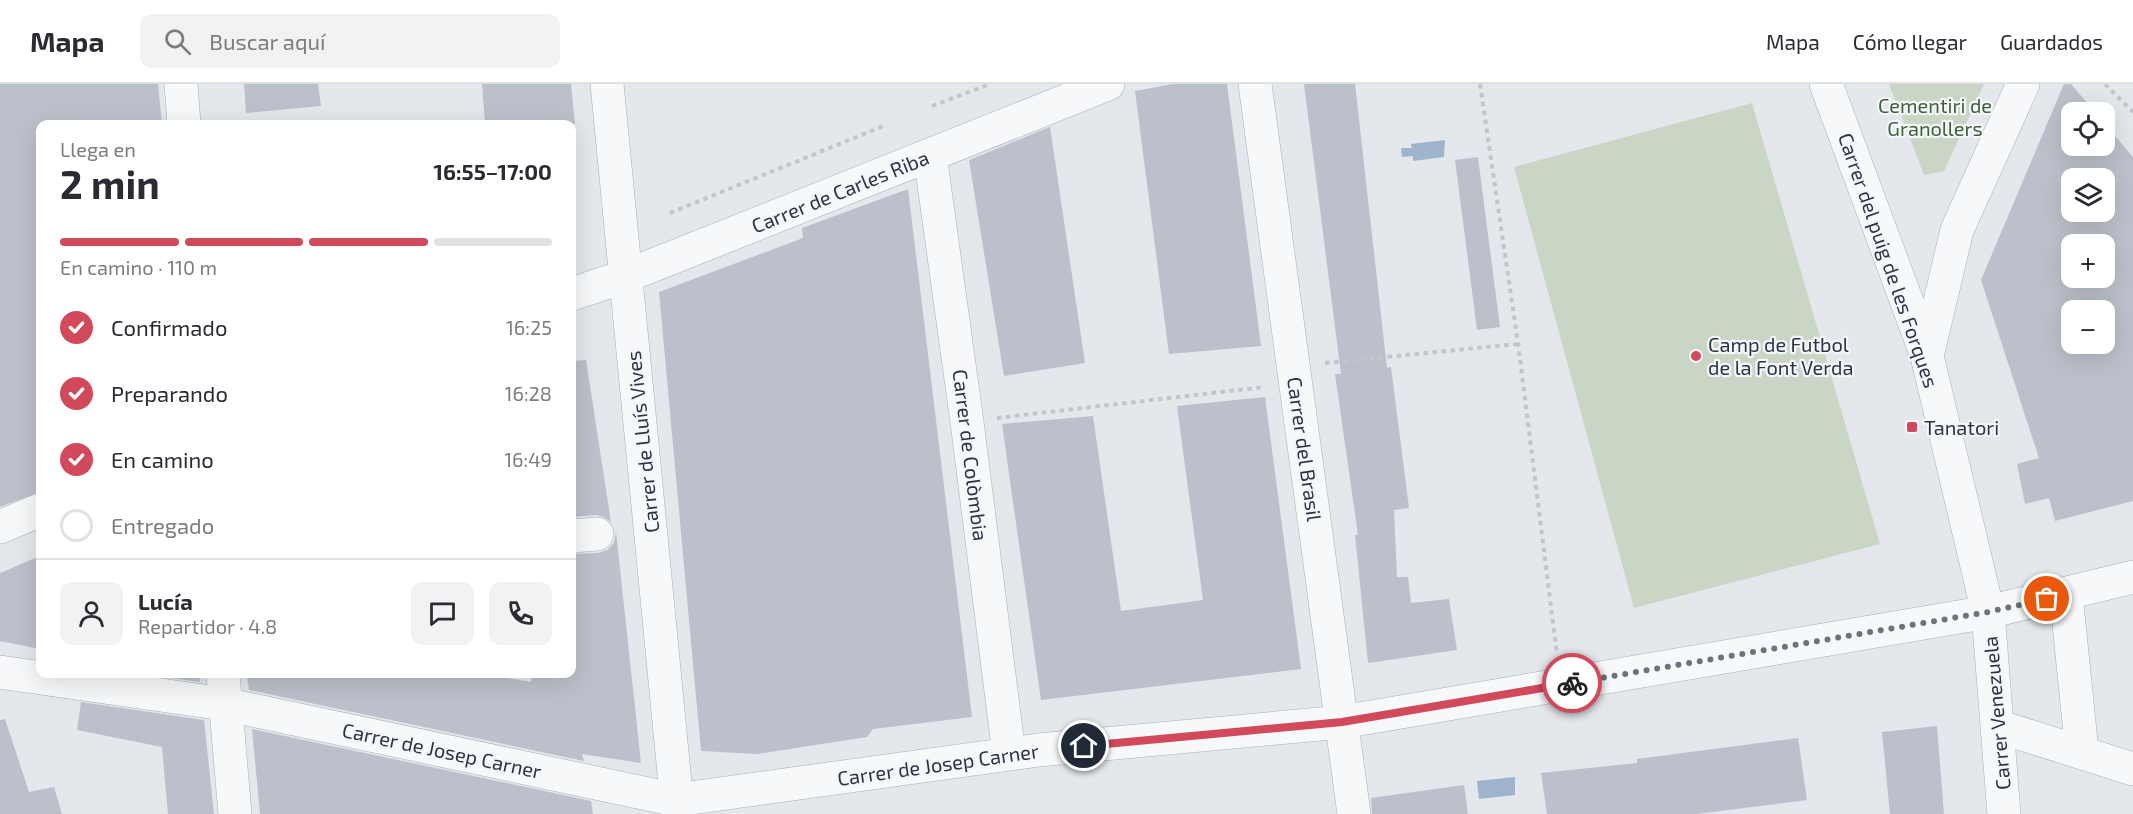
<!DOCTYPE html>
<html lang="es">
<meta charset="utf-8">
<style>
:root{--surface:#fff;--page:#f2f2f3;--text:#2b2b33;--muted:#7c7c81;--line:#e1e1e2;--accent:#d1495b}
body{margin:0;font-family:"Exo 2",sans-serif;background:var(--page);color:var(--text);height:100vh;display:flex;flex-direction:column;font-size:22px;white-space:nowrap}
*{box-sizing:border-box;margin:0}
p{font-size:20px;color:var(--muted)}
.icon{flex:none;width:33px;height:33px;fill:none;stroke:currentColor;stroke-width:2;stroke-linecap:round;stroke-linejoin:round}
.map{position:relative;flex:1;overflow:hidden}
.panel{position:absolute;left:36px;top:36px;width:540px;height:558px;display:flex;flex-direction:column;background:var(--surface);border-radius:12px;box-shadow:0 6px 24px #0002}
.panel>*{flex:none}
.tools{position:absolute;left:2061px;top:18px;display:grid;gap:12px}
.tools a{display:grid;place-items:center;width:54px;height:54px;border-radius:12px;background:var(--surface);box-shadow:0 6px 24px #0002;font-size:30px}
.pin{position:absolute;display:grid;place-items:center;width:51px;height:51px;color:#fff;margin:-26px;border:3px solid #fff;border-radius:50%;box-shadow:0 2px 6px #0007}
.courier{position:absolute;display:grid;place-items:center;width:60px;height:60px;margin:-30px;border:4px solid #d1495b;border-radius:50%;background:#fff;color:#222;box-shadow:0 2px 8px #0007}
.head em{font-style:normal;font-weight:700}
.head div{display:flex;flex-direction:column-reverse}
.head{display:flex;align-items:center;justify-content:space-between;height:102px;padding:0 24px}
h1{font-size:39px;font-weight:700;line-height:45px}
.bar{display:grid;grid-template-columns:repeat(4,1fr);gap:9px 6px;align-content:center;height:72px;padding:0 24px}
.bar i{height:8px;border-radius:4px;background:var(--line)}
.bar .active{background:var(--accent)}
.bar p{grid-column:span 4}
.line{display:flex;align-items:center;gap:15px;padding:0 24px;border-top:2px solid var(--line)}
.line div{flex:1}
.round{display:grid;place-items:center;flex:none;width:63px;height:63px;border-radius:12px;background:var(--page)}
ol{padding:0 24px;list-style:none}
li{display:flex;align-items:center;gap:18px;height:66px}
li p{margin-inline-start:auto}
li .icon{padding:6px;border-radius:50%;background:var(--accent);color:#fff;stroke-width:4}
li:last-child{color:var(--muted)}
li i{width:33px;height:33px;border:3px solid var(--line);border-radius:50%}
header{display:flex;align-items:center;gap:36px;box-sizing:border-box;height:84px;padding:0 30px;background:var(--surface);border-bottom:2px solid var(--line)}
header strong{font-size:28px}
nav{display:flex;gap:33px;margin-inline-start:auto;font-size:21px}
.search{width:420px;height:54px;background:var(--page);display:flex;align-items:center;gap:15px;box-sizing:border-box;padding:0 21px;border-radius:12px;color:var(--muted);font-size:22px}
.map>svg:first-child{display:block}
</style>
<header>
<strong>Mapa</strong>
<div class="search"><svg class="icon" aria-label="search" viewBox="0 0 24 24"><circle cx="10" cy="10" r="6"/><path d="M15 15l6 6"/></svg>Buscar aquí</div>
<nav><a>Mapa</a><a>Cómo llegar</a><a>Guardados</a></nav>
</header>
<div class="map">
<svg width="2133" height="730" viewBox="0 0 2133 730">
<rect width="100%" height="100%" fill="#e4e7ec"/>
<path fill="#c9d6c5" d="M1889 0H1984L1944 87 1924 91Z
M1752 19 1880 460 1634 524 1514 83Z"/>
<path fill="#9fb4cc" d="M1445 56 1444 73 1413 77V72L1402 73 1401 64H1412L1411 60Z
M1515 693V711L1479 715 1477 697Z"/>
<path fill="#bbc0ca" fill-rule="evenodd" d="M0 0H158L162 40H40V408L0 423Z
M244 0H318L321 22 246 29Z
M482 0H571L575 40H485Z
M1173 0H1227L1261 262 1169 270 1135 7Z
M1304 0H1355L1387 284 1391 283 1409 424 1394 426 1397 493H1408L1411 519 1449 515 1457 566 1368 579 1355 451H1358L1335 290H1341Z
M2064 0H2071L2095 28H2072V62H2104V39L2133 73V417L2055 437 2049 414 2025 420 2017 380 2039 374 1981 196ZM2072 94H2104V128H2072ZM2072 160H2104V194H2072ZM2072 226H2104V260H2072Z
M1050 43 1085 279 1004 292 969 76Z
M1478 73 1500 243 1477 246 1455 76Z
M908 105 972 633 873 645 867 653 757 670 701 667 659 208 803 154 802 144Z
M586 276 611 438 604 433 596 431 572 433V277Z
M1265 313 1301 585 1041 616 1002 340 1093 332 1121 527 1203 516 1177 322Z
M616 448 641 679 582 670 584 677 249 606 247 590H484L531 598 532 590H572V470L598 469 607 466 614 459Z
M40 472V565L0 557V489Z
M143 590H199L200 598Z
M81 618 204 636 214 730H168L162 663 77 646Z
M5 635 29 708 54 703 62 730H0V636Z
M1937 642 1944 730H1890L1882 648Z
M252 645 591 717 593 730H260Z
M1798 654 1807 716 1697 730H1547L1541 689 1637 679V675Z
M1464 701 1468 730H1372L1371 714Z"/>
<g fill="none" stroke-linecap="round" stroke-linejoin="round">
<defs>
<path id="street" d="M181 0 184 40
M607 0 678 730
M1255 0 1354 730
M1826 0 1927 272 1988 528 2004 730
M930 71 967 338 1009 670
M572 210 626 192 1108 0
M1927 272 1957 146 2023 0
M0 443 40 426
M572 452 597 450
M2066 511 2082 668
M0 588 224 620 676 716 1039 666 1342 638 1988 528 2133 493
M223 590 235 730
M1997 642 2133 685"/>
</defs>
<use href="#street" stroke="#a9aeb7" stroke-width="34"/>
<path stroke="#c2c5cb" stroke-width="4" stroke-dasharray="4.5 4.5" stroke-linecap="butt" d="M1480 0 1518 259 1557 571
M2105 0 2133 28
M932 22 990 0
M670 129 886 41
M1325 279 1517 260
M997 334 1264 303"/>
<use href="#street" stroke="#f7f8fa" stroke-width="33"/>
</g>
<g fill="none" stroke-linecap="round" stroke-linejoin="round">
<path stroke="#6c737f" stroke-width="6" stroke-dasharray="0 10.8" d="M1572 599 1988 528 2047 515"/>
<path stroke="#d1495b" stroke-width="8" d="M1084 662 1342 638 1572 599"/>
</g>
<g fill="#d1495b" stroke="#f4f6f9" stroke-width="2">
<circle cx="1696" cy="272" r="6"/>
<rect x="1906" y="337" width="12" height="12" rx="3"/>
</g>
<g text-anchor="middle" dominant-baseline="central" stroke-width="4.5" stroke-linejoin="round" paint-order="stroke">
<g font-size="20" fill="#3f6138" stroke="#f4f6f9">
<text x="1935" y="21">Cementiri de<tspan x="1935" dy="23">Granollers</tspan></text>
</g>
<g font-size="20" fill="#2b3445" stroke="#f4f6f9">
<text transform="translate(840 107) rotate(-22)">Carrer de Carles Riba</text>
<text transform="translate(1889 176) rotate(71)">Carrer del puig de les Forques</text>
<text transform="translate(642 358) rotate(-96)">Carrer de Lluís Vives</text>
<text transform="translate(1305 365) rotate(82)">Carrer del Brasil</text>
<text transform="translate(971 371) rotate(83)">Carrer de Colòmbia</text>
<text transform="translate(1996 629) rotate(-95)">Carrer Venezuela</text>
<text transform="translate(442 666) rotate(12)">Carrer de Josep Carner</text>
<text transform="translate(938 680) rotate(-8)">Carrer de Josep Carner</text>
</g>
<g font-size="20" fill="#2b3445" stroke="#f4f6f9" text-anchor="start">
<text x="1708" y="260">Camp de Futbol<tspan x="1708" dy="23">de la Font Verda</tspan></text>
<text x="1924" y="343">Tanatori</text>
</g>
</g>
</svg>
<div class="tools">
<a><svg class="icon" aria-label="locate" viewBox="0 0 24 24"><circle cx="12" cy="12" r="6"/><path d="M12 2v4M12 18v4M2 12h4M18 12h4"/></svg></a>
<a><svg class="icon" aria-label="layers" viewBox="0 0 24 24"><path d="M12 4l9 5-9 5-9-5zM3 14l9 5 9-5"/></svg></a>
<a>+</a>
<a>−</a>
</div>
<div class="pin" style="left:2047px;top:515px;background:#ea580c"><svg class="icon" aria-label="bag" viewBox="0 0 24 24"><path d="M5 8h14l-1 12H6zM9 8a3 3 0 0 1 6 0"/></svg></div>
<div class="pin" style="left:1084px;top:662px;background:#1f2937"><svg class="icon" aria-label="home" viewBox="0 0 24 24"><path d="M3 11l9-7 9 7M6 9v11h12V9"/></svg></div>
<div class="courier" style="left:1572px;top:599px"><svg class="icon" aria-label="bike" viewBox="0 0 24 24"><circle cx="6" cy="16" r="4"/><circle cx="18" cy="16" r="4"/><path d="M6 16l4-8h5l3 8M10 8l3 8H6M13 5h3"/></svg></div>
<section class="panel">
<div class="head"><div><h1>2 min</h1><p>Llega en</p></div><em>16:55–17:00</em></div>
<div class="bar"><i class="active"></i><i class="active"></i><i class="active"></i><i></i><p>En camino · 110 m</p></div>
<ol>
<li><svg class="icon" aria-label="check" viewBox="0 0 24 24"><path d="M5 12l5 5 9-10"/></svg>Confirmado<p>16:25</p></li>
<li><svg class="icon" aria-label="check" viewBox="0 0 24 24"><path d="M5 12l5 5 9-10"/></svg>Preparando<p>16:28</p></li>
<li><svg class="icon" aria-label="check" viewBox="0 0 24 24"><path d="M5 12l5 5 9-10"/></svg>En camino<p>16:49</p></li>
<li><i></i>Entregado</li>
</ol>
<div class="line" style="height:108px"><a class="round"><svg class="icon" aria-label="person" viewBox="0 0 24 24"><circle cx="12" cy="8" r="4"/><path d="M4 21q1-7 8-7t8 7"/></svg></a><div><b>Lucía</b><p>Repartidor · 4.8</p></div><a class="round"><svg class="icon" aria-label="chat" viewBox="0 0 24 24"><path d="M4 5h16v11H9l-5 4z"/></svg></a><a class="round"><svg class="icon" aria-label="phone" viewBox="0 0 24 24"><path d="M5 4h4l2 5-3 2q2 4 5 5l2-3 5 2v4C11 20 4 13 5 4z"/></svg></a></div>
</section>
</div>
